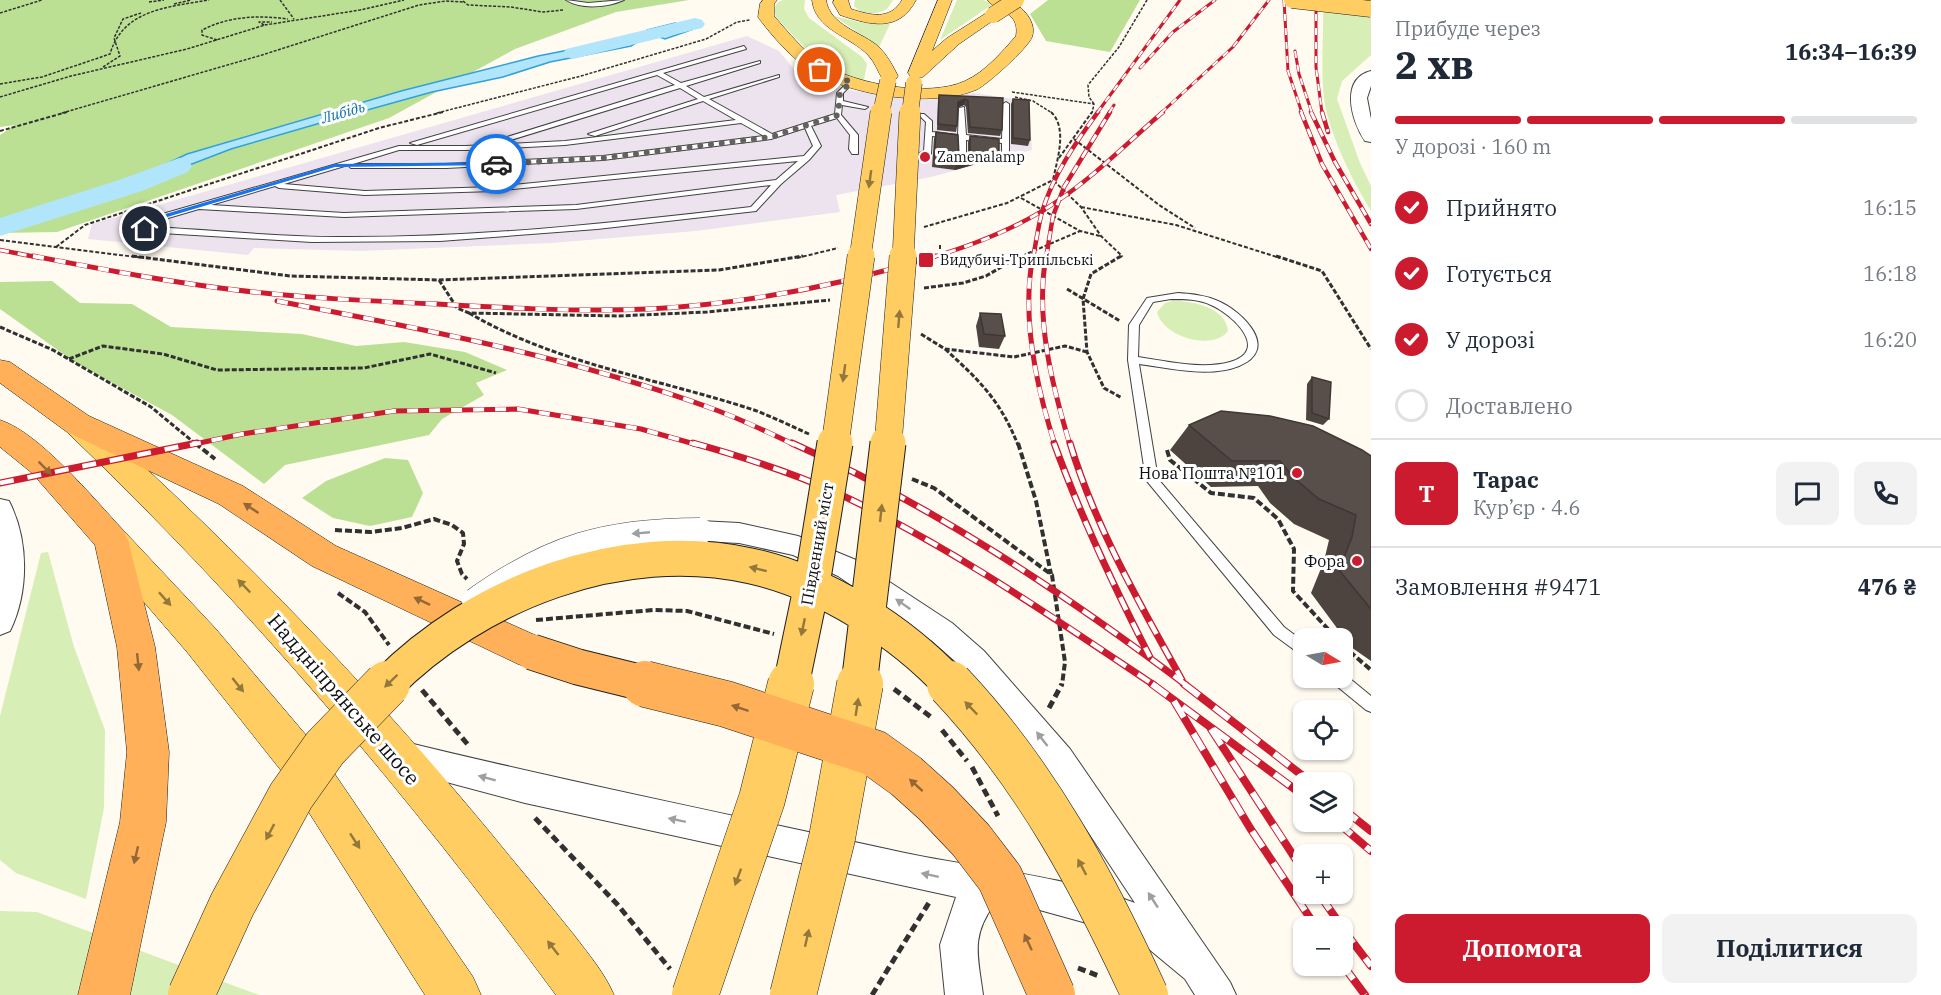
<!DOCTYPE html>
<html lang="uk">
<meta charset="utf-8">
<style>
:root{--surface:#fff;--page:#f2f2f3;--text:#1f2937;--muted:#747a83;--line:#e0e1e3;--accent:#cc1a2f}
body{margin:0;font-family:"IBM Plex Serif",serif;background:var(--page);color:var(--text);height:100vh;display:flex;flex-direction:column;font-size:22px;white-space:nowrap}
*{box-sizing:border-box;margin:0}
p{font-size:20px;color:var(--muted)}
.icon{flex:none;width:33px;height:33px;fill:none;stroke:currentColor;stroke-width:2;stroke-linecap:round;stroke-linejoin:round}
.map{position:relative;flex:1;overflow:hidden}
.details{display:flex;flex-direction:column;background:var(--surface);width:570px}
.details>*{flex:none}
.needle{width:39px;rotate:100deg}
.fabs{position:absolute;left:1293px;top:628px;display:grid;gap:12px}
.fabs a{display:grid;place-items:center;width:60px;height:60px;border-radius:12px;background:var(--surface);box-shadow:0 2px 4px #0004;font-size:30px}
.pin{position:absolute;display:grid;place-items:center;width:51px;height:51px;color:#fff;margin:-26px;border:3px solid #fff;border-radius:50%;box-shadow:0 2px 6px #0007}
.courier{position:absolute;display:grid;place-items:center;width:60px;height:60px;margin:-30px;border:4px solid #1a73e8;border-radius:50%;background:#fff;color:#222;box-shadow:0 2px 8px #0007}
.head em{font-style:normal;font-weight:700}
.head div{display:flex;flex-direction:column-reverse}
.head{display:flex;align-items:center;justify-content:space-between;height:102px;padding:0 24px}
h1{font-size:39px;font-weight:700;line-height:45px}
.bar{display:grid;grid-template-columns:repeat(4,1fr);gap:9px 6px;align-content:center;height:72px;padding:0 24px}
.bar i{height:8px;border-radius:4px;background:var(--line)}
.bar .selected{background:var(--accent)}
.bar p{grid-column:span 4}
.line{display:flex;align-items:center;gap:15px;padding:0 24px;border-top:2px solid var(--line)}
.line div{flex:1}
.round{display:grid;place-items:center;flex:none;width:63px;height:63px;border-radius:12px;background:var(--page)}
ol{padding:0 24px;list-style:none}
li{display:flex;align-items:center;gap:18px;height:66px}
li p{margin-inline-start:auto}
li .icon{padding:6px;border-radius:50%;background:var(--accent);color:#fff;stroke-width:4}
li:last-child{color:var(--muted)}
li i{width:33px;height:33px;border:3px solid var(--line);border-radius:50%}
.button{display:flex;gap:12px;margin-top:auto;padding:12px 24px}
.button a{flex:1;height:69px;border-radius:12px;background:var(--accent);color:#fff;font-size:24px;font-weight:700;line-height:69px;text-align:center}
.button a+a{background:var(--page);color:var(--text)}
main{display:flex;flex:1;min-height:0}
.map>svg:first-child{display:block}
</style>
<main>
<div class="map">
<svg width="1371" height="995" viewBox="0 0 1371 995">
<rect width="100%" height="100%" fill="#fffbf1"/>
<path fill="#ece3ee" d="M747 36 779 51 797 73 854 91 929 100 974 93 1029 101 1032 150 931 177 836 195 840 212 696 231 552 243 360 251 254 248 248 255 88 239 92 224Z"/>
<path fill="#d7eeb6" d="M783 0H805L804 9 809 18 862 57 867 64 864 80C822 72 804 46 776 17L774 10 777 3Z
M855 0H893L887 9C877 15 862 15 854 6Z
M957 0H983L993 4 940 40Z
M1323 8 1371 13V55L1342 81 1337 99 1360 163 1371 186V211C1353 182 1336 147 1327 114 1319 81 1324 42 1323 8Z
M834 16 859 22 890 24 879 47Z
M1173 301C1192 301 1226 307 1228 331 1212 352 1162 336 1157 312L1165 303Z
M48 552 74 647 105 730 104 808 86 899 16 873 0 860V716L41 553Z
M0 911 37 912 259 995H0Z"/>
<path fill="#bbe094" d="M0 0H689L616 12 515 49 389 118 57 232 0 233V135L15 125 0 127Z
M1048 0H1140L1110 52 1046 41 1030 14Z
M52 281 80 303 132 304 171 327 302 334 356 346 404 342 465 352 507 370 476 383 484 395 442 419 429 435 285 465 264 484 172 415 76 363 0 309V282Z
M385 458 408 460 423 493 412 517 370 526 333 518 302 498 326 481Z"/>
<path fill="#b0e5fb" stroke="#30a2d9" stroke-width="1.5" d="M675 23 691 30 665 39 648 33 647 30Z
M624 39 639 41 631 46 550 62 503 77 432 92 317 124 231 149 127 189 126 183 187 154 401 91 538 56Z"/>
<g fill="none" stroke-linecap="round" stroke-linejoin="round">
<path fill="#b0e5fb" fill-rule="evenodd" d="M695 18 702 20 705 24 702 28 573 59 566 57 563 53 566 49Z
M179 158 188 160 192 166 188 172 142 191 0 236V218L122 179Z"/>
<defs>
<path id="service" d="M566 0 588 3 624 0C608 7 582 10 566 0Z
M744 46 746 49 663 73 681 83 760 61V63L686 86 704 97 779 75V77L709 99 772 134 835 114 837 93 849 81 854 82 843 93V101L868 107 865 109 842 105 841 115 858 135V154H852L849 149 850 135 837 118 811 126 821 146 809 160 781 184 756 211 597 229 440 241 312 242 145 232 141 229 152 217 399 146H466L565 141 736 120 703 101 595 136 588 134 698 99 680 88 501 143 494 141 675 85 657 75 417 145 410 143ZM741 123 764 136 603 156 446 164H353L399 150H466L565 145ZM805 128 813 146 804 156 494 187 365 191 284 184 348 165 351 168H446L603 160 771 139ZM798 161 776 180 576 205 344 213 211 205 275 186 279 188 365 195 494 191ZM771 185 751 207C614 223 476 238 338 237 276 237 214 230 152 227L158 221 199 209 344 217 576 209Z
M1006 102 1009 104V156L1002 154V143L966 140V159L959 161 958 139 932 136 931 154 917 158 913 156 924 151 926 122 920 116V114H924L932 121V132L958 135 959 108 964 107 966 135 1002 139 1003 104Z
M1178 293C1191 294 1205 295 1218 301 1242 311 1281 349 1239 366 1209 378 1169 368 1139 364L1158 479 1284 627 1304 642V657L1274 635 1146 480 1128 360 1129 325 1147 298ZM1171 299C1184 299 1199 299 1211 305 1232 314 1271 350 1230 362 1201 370 1167 361 1138 357L1139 325 1153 302Z
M1343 673 1371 696V712L1366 710 1333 683 1331 678H1342Z"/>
<path id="minor" d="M0 499 9 501C29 540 29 592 10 631L0 635Z
M700 521 739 523 798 536 856 560 952 623 984 651 1070 749 1230 982 1236 995H1195L1185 979 1138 940 1112 930 1036 909 995 903C970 937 978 956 983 995H945L940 945 956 897 525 803 390 767 385 756 390 745 401 741C568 782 737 816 905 853 982 869 1061 875 1135 903L1048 771 1018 732 964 669 932 641 838 576 793 555 739 543 700 541 691 538 688 531 691 524Z"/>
<path id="tertiary" d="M1371 71V86L1367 98 1371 119V142L1365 141C1352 122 1339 79 1371 71Z"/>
<path id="primary" d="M763 0H777L774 4V16C789 33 804 52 823 64 855 84 929 98 965 81 985 72 1002 52 1016 36 1020 12 999 13 987 0 993 0 999 0 1005 0 1019 2 1038 21 1032 37 1028 48 987 85 976 90 932 108 853 96 813 72 792 59 772 36 758 17L760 4Z
M812 0H826C830 26 862 32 879 47 887 55 893 66 898 76L895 80H883C878 72 875 62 868 55 850 36 815 30 812 0Z
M834 0H848L851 9C870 15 890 21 902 0H916C899 33 870 25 840 15L833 3Z
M938 0H952L932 51 947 38 988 12 993 10 1001 15 959 44 923 77H911L908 73Z
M78 413 89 416C241 553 382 699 511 858 532 883 553 909 574 935 589 955 604 972 614 995H556C407 793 249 606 67 432L63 424 67 416Z
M111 526 123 530 215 628 317 748 473 977 481 995H425L287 778 187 652 99 550 94 540 99 530Z"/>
<path id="trunk" d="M0 360 10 362 89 416 243 486 336 546 546 640 551 652 546 664 532 669 518 664 312 566 219 504 67 432 0 383Z
M0 420C39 432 94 499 123 530L128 540 155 647 169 752 166 822 130 995H78L120 822 127 752 117 647 95 545 32 473 0 447Z"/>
</defs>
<use href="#service" stroke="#424242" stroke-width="2"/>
<use href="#minor" stroke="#424242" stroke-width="2"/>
<use href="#tertiary" stroke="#424242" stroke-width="2"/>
<use href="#primary" stroke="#202020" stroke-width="1"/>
<use href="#trunk" stroke="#202020" stroke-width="1"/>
<path stroke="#313131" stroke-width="1.5" stroke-dasharray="3 1.5" stroke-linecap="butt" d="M280 0 294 19
M463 1 468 5 511 7 543 12 563 10
M149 2 164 0
M174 4 191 0
M0 13 42 0
M264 25 259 22H272
M217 40 202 35V30C230 16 258 15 288 19
M103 67 120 56 114 38 123 19 141 13
M0 84 42 77 110 54C123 9 169 7 209 0
M1012 92 1094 104 1092 113
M0 97 71 76 187 49 265 25 360 10 404 0
M1015 97 1033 101 1052 113
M1094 104 1089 97 1088 85 1119 47 1147 0
M62 113 262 55 419 5 446 1 463 2
M437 113 581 76 706 39 737 22 750 20"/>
<path stroke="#313131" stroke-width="2" stroke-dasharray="4 2" stroke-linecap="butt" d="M1051 112C1068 128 1057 160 1053 180L1081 207 1101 236 1122 256 1119 258
M0 131 67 112
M1074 139 1159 205 1195 228
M1059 158 1092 112
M1021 198 1080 231 1100 236
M1081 207 1176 225 1280 258
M924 227 1007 203 1053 180
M0 240 144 258
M940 245V250
M56 247 85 225 379 128 443 112
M797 258 838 248
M1017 258 1080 231"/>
<path stroke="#313131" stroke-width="3" stroke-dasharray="5 2" stroke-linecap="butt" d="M132 256 290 276 439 280 719 270 803 256
M1121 256 1091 274 1083 299 1087 352 1104 388 1122 398
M1276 256 1322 271 1371 349
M439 280 457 308 469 313 618 316 707 312 830 300
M924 288 963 283 986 276 1020 256
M1067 289 1120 321
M469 313C556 364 660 379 754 410 773 417 791 426 809 434
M0 327 53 350 151 407 197 445
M921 334 945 349 1014 357 1065 346 1087 352
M945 349C980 381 1000 400 1018 445
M69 359 103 346 163 354 217 370 364 368 430 354 496 373"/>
<path stroke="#313131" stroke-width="4" stroke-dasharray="7 3" stroke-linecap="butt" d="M195 443 215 459
M1018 443 1036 501 1051 574
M1167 450 1170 460 1211 493 1254 498 1278 519 1294 549 1293 591 1337 639
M912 479 934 488 1052 575 1065 662 1062 685
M335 530 371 532 402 528 434 519 452 525 463 533 464 544 457 561 462 574 467 579
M338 593 365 612 389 645
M536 620 653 610 687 611 774 634
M1342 645 1371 670"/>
<path stroke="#313131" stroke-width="5" stroke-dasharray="8 4.5" stroke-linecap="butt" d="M894 689 931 717
M422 690 469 746
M1049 708 1062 684
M942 730 967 761
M972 767 998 816
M535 818 617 904 670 969
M1078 968 1099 976
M872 995 930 901"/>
<use href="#service" fill="#fff" fill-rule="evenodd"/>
<use href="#minor" fill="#fff" fill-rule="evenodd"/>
<use href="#tertiary" fill="#fff" fill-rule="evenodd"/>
<use href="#primary" fill="#ffcd61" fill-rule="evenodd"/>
<use href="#trunk" fill="#ffb058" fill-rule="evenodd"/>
<defs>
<path id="rail-far4" d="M1284 0 1288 71 1302 113
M1316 0V67L1322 113
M1295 51 1299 74 1312 113
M1140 68 1173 32 1215 0
M1097 113 1180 0
M1109 113 1114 105
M1161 113 1233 47 1269 0"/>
<path id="rail-far3" d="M1301 112 1322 164 1371 249
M1311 112 1335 162 1371 224
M1322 112 1328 132
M0 250 41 258
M930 258C973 245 1016 229 1053 204 1093 178 1127 143 1163 112
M1033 258C1036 243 1038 227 1042 212 1053 175 1076 142 1098 112
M1046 258 1053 216 1064 187 1110 112"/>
<path id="rail-far2" d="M33 256C101 269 168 282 236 290 303 298 370 301 437 304 507 308 578 312 648 309 744 304 843 285 935 256
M1033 256C1021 317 1036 386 1055 445
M1046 256C1035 319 1052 385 1070 445
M277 301C424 329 575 358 716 410 743 420 769 433 795 445
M190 445 242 434 394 411 518 409 641 429 698 445"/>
<path id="rail-far1" d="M693 443C740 456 790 472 835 492 948 545 1051 616 1154 685
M792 443C932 505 1064 593 1186 685
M1054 443C1081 517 1114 587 1150 657
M1070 443C1095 527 1140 604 1182 680
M0 483 197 443"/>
<path id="rail" d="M1152 684 1304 796
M1184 684 1312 783
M1174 701 1250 828 1316 927
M1211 729 1304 872
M1342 808 1371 831
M1337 822 1371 851
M1319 894 1342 927
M1342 928 1371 966
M1342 964 1365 995"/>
</defs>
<use href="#rail-far4" stroke="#cc1a2f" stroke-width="3"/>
<use href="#rail-far3" stroke="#cc1a2f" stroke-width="4.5"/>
<use href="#rail-far2" stroke="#cc1a2f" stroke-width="5"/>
<use href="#rail-far1" stroke="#cc1a2f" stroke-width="7"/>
<use href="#rail" stroke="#cc1a2f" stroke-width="8"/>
<use href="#rail-far4" stroke="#fff" stroke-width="2" stroke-dasharray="7" stroke-linecap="butt"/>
<use href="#rail-far3" stroke="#fff" stroke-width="3" stroke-dasharray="9" stroke-linecap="butt"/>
<use href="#rail-far2" stroke="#fff" stroke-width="4" stroke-dasharray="11" stroke-linecap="butt"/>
<use href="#rail-far1" stroke="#fff" stroke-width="4.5" stroke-dasharray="14" stroke-linecap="butt"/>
<use href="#rail" stroke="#fff" stroke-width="6" stroke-dasharray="19" stroke-linecap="butt"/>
<defs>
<path id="minor-bridge" d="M475 601C551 547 607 531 700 531"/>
<path id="primary-bridge-far4" d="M1292 0 1371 9
M993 15 1016 0
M881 113 888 81
M910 113 914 83"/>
<path id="primary-bridge-far3" d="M860 258 881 112
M903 258 910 112"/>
<path id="primary-bridge-far2" d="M835 445 861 256
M888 445 903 256"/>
<path id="primary-bridge-far1" d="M386 685C477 593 621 537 751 566 824 582 901 631 951 685
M791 685 812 584 835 443
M859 685 888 443"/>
<path id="primary-bridge" d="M950 684C1036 775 1093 882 1145 995
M191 995 232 905 291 796 325 748 387 684
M695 995 762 799 791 684
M793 995 832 838 860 684"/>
<path id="trunk-bridge-far1" d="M532 652 578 667 651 685"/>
<path id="trunk-bridge" d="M645 684 726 704 874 753 906 776 936 803 971 840 1000 878 1052 995"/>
</defs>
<use href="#minor-bridge" stroke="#424242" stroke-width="27" stroke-linecap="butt"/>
<use href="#primary-bridge-far4" stroke="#202020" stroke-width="17" stroke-linecap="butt"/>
<use href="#primary-bridge-far3" stroke="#202020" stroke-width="22" stroke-linecap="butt"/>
<use href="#primary-bridge-far2" stroke="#202020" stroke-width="28" stroke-linecap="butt"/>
<use href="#primary-bridge-far1" stroke="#202020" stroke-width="37" stroke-linecap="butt"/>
<use href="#primary-bridge" stroke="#202020" stroke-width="47" stroke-linecap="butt"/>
<use href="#trunk-bridge-far1" stroke="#202020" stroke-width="37" stroke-linecap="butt"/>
<use href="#trunk-bridge" stroke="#202020" stroke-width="47" stroke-linecap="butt"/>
<use href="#minor-bridge" stroke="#fff" stroke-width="26"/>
<use href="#primary-bridge-far4" stroke="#ffcd61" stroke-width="16"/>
<use href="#primary-bridge-far3" stroke="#ffcd61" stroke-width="21"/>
<use href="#primary-bridge-far2" stroke="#ffcd61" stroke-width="27"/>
<use href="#primary-bridge-far1" stroke="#ffcd61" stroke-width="35"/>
<use href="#primary-bridge" stroke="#ffcd61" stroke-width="46"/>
<use href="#trunk-bridge-far1" stroke="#ffb058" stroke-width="35"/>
<use href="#trunk-bridge" stroke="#ffb058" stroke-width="46"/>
</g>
<path fill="#4d4440" d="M939 95 1003 98 1002 130 1000 136 968 133 966 107 964 105 958 107 957 126 956 132 937 130 938 100Z
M1013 99 1030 140 1028 146 1011 144V104Z
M936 132 959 157 968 155V142L970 136 999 152 997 158 955 170 932 167 934 139Z
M980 313 1005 336 999 349 979 347 976 326Z
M1312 377 1329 419 1323 425 1306 420 1307 384Z
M1189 425 1371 456V661L1351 647 1311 593 1324 561 1329 540 1294 524 1270 503 1258 486 1211 487 1170 450Z"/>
<path fill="#3e3734" d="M965 99 964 105 957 108 958 102Z
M999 152 997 158 955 170 957 163Z"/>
<path fill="#594f4a" stroke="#3e3734" stroke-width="1.5" d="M939 95 1003 98 1002 130 970 127 968 101 965 99 958 102 957 126 938 124Z
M1013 99 1029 100 1030 140 1013 138Z
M936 132 958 135 959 157 970 154V136L999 139V152L957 163 934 161Z
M980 313 1001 314 1005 336 984 334Z
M1312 377 1331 382 1329 419 1312 413Z
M1221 411 1270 416 1313 426 1362 450 1371 456V609L1339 570 1352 537 1356 515 1319 499 1294 478 1280 461H1232L1189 425Z"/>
<defs><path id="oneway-solid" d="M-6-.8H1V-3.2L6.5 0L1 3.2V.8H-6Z" transform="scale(1.5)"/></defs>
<g fill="#93783c">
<use href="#oneway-solid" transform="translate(870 179) rotate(98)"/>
<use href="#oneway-solid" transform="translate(899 319) rotate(-85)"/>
<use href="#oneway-solid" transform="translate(844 373) rotate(98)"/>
<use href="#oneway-solid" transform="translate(881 513) rotate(-84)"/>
<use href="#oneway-solid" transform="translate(758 569) rotate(-166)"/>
<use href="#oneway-solid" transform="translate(244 586) rotate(-134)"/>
<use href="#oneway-solid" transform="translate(165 599) rotate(48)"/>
<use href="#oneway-solid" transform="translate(803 627) rotate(102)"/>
<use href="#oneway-solid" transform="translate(391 681) rotate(136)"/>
<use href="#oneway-solid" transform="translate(238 685) rotate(51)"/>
<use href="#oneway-solid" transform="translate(857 707) rotate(-81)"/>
<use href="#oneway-solid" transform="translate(971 708) rotate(-134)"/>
<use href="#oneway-solid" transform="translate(270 832) rotate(118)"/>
<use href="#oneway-solid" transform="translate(355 841) rotate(57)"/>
<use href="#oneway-solid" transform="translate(1082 867) rotate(-118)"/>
<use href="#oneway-solid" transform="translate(738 877) rotate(110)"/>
<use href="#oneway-solid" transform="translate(807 938) rotate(-77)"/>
<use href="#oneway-solid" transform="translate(553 948) rotate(-128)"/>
</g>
<g fill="#936837">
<use href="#oneway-solid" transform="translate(45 468) rotate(45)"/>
<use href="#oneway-solid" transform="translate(251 508) rotate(-147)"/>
<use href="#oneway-solid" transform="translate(422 601) rotate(-155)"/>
<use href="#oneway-solid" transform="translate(138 662) rotate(84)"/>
<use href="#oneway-solid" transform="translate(740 708) rotate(-162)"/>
<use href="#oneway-solid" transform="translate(916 785) rotate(-138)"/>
<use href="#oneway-solid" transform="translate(136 855) rotate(103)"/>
<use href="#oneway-solid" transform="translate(1028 942) rotate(-115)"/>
</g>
<g fill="#9f9f9f">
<use href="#oneway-solid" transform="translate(641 533) rotate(175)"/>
<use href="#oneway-solid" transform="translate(903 604) rotate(-145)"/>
<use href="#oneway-solid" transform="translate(1042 739) rotate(-128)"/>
<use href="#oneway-solid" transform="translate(487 778) rotate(-165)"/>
<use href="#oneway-solid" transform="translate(677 820) rotate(-168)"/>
<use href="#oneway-solid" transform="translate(930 875) rotate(-168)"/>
<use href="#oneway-solid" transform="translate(1153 900) rotate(-123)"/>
</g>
<path fill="#1a73e8" d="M496 162 498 165 335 167 157 220 148 230 142 229 152 218 335 164Z"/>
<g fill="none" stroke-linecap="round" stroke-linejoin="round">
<path stroke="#63625e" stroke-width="6" stroke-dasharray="0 10.8" d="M496 164 603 158 771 137 838 115 840 93 851 82 820 70"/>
</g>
<g fill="#cc1a2f" stroke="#fff" stroke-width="2">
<circle cx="925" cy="157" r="6"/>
<rect x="918" y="252" width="16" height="16" rx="3"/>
<circle cx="1297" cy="473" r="6"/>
<circle cx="1357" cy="561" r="6"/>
</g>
<g text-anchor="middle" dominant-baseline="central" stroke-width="6" stroke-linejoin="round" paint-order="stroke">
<g font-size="14" fill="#0f0f0f" stroke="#fff" text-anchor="start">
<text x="937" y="157">Zamenalamp</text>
<text x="940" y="260">Видубичі-Трипільські</text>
</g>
<g font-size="15" font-style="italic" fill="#0c72ad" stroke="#fff">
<text transform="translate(343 112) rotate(-16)">Либідь</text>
</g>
<g font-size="16" fill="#0f0f0f" stroke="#fff" text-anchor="end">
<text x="1285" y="473">Нова Пошта №101</text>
<text x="1345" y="561">Фора</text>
</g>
<g font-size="16" fill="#0f0f0f" stroke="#fff">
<text transform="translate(817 544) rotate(-80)">Південний міст</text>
</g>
<g font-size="20" fill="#0f0f0f" stroke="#fff">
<text transform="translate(344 699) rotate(49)">Наддніпрянське шосе</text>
</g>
</g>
</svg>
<div class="fabs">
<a><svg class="needle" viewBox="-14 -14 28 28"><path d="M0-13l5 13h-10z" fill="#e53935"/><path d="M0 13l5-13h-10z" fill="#747a83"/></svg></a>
<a><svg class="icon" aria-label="locate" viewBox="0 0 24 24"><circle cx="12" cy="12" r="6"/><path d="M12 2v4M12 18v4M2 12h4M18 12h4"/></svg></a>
<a><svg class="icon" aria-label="layers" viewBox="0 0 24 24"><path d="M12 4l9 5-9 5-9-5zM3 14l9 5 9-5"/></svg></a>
<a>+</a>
<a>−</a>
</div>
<div class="pin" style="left:820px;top:70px;background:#ea580c"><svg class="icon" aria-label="bag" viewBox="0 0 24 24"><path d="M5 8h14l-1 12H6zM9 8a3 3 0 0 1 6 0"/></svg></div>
<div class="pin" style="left:145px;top:229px;background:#1f2937"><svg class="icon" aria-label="home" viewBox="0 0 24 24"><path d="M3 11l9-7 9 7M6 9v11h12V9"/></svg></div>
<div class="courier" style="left:496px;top:164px"><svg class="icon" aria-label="car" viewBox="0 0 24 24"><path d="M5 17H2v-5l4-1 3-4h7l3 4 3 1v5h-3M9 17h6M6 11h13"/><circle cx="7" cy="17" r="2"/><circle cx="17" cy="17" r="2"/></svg></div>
</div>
<section class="details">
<div class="head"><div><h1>2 хв</h1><p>Прибуде через</p></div><em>16:34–16:39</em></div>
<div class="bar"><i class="selected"></i><i class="selected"></i><i class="selected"></i><i></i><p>У дорозі · 160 m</p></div>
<ol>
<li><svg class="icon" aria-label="check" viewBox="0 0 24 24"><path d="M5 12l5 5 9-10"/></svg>Прийнято<p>16:15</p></li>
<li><svg class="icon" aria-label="check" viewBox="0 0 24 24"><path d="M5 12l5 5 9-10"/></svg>Готується<p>16:18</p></li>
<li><svg class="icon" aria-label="check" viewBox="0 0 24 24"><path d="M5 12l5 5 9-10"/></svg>У дорозі<p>16:20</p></li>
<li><i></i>Доставлено</li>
</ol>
<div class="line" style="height:108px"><b class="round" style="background:var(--accent);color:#fff">Т</b><div><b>Тарас</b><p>Кур’єр · 4.6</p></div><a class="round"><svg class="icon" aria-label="chat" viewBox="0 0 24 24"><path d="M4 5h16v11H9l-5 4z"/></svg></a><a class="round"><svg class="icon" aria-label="phone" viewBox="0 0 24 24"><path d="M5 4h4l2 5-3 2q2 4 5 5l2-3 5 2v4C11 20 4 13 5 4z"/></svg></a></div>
<div class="line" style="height:78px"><div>Замовлення #9471</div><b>476 ₴</b></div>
<div class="button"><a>Допомога</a><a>Поділитися</a></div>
</section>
</main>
